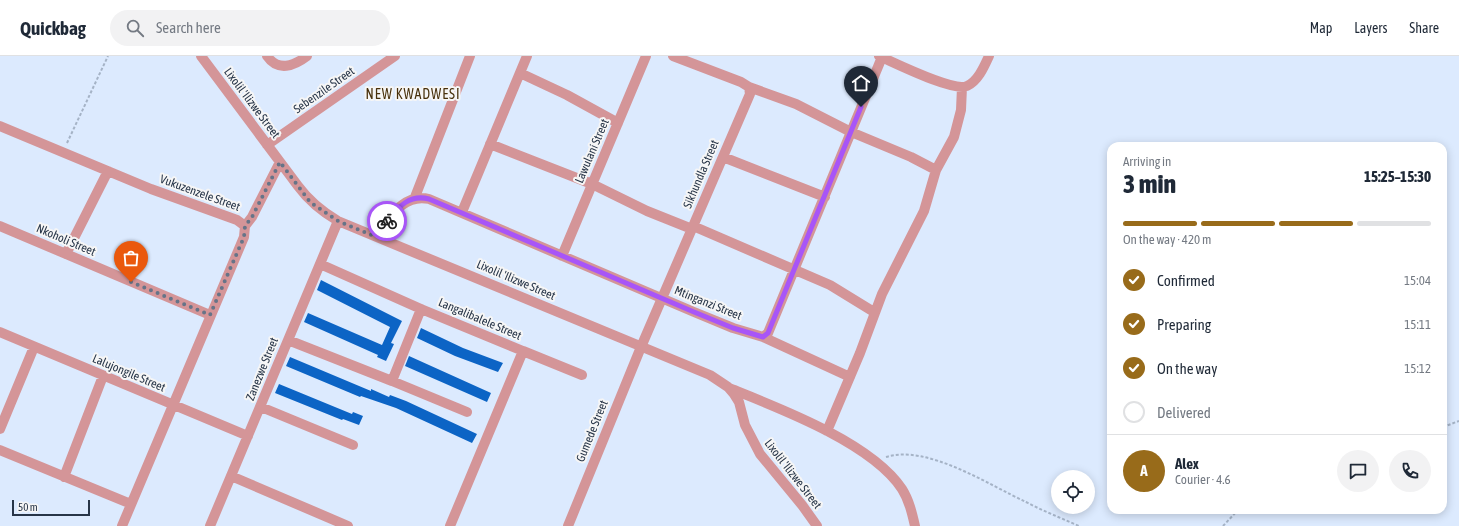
<!DOCTYPE html>
<meta charset="utf-8">
<style>
:root{--surface:#fff;--page:#f2f2f3;--text:#1f2937;--muted:#747a83;--line:#e0e1e3;--accent:#986b1a}
body{margin:0;font-family:"Asap Condensed",sans-serif;background:var(--page);color:var(--text);height:100vh;display:flex;flex-direction:column;font-size:15px;white-space:nowrap}
*{box-sizing:border-box;margin:0}
p{font-size:13px;color:var(--muted)}
.icon{flex:none;width:22px;height:22px;fill:none;stroke:currentColor;stroke-width:2;stroke-linecap:round;stroke-linejoin:round}
.map{position:relative;flex:1;overflow:hidden}
.drawer{position:absolute;left:1107px;top:86px;width:340px;height:372px;display:flex;flex-direction:column;background:var(--surface);border-radius:12px;box-shadow:0 2px 10px #0003}
.drawer>*{flex:none}
.fabs{position:absolute;left:1051px;top:414px;display:grid;gap:8px}
.fabs a{display:grid;place-items:center;width:44px;height:44px;border-radius:50%;background:var(--surface);box-shadow:0 2px 10px #0003;font-size:20px}
.scale{position:absolute;left:12px;bottom:10px;width:78px;box-sizing:border-box;padding-left:4px;border:2px solid #273548;border-top:0;font-size:11px;line-height:14px;white-space:nowrap;color:#273548;-webkit-text-stroke:3px #f6f6f6;paint-order:stroke}
.pin{position:absolute;display:grid;place-items:center;width:34px;height:34px;color:#fff;margin:-41px -17px;border-radius:50% 50% 50% 0;rotate:-45deg;box-shadow:0 0 4px #0007}
.pin .icon{rotate:45deg}
.courier{position:absolute;display:grid;place-items:center;width:40px;height:40px;margin:-20px;border:3px solid #a855f7;border-radius:50%;background:#fff;color:#222;box-shadow:0 1px 5px #0007}
.headline em{font-style:normal;font-weight:800}
.headline div{display:flex;flex-direction:column-reverse}
.headline{display:flex;align-items:center;justify-content:space-between;height:68px;padding:0 16px}
h1{font-size:26px;font-weight:800;line-height:30px}
.bar{display:grid;grid-template-columns:repeat(4,1fr);gap:6px 4px;align-content:center;height:48px;padding:0 16px}
.bar i{height:5px;border-radius:3px;background:var(--line)}
.bar .selected{background:var(--accent)}
.bar p{grid-column:span 4}
.line{display:flex;align-items:center;gap:10px;padding:0 16px;border-top:1px solid var(--line)}
.line div{flex:1}
.round{display:grid;place-items:center;flex:none;width:42px;height:42px;border-radius:21px;background:var(--page)}
ol{padding:0 16px;list-style:none}
li{display:flex;align-items:center;gap:12px;height:44px}
li p{margin-inline-start:auto}
li .icon{padding:4px;border-radius:50%;background:var(--accent);color:#fff;stroke-width:4}
li:last-child{color:var(--muted)}
li i{width:22px;height:22px;border:2px solid var(--line);border-radius:50%}
header{display:flex;align-items:center;gap:24px;box-sizing:border-box;height:56px;padding:0 20px;background:var(--surface);border-bottom:1px solid var(--line)}
header strong{font-size:19px}
nav{display:flex;gap:22px;margin-inline-start:auto;font-size:14px}
.search{width:280px;height:36px;background:var(--page);display:flex;align-items:center;gap:10px;box-sizing:border-box;padding:0 14px;border-radius:22px;color:var(--muted);font-size:15px}
.map>svg:first-child{display:block}
</style>
<header>
<strong>Quickbag</strong>
<div class="search"><svg class="icon" aria-label="search" viewBox="0 0 24 24"><circle cx="10" cy="10" r="6"/><path d="M15 15l6 6"/></svg>Search here</div>
<nav><a>Map</a><a>Layers</a><a>Share</a></nav>
</header>
<div class="map">
<svg width="1459" height="470" viewBox="0 0 1459 470">
<rect width="100%" height="100%" fill="#dceafe"/>
<path fill="#0c64c5" d="M321 224 402 265 391 287 394 288 386 305 377 301 378 299 304 266 308 257 382 289 390 271 317 234Z
M421 272 463 292 503 307 498 316 455 300 417 282Z
M409 300 491 337 487 346 405 310Z
M290 301 371 335V333L389 341 390 339 406 345 477 378 472 387 396 352 361 340 360 341 286 310Z
M279 328 352 358 353 356 363 360 359 369 343 363 342 364 275 337Z"/>
<g fill="none" stroke-linecap="round" stroke-linejoin="round">
<path stroke="#a5b3c6" stroke-width="2" stroke-dasharray="3 2" stroke-linecap="butt" d="M67 87 108 0
M1443 371 1459 365
M886 401C927 388 989 429 1026 446 1043 455 1061 462 1079 470
M1223 470 1238 454"/>
<path stroke="#d49598" stroke-width="10" d="M201 0 298 130C309 145 321 155 338 165L710 319 728 331 734 338 739 346 745 369 760 398 802 449 817 470
M267 0C278 16 294 10 307 0
M879 0C895 7 953 36 967 30 978 25 984 11 989 0
M520 17 567 39 618 67
M749 31 796 48 851 76 911 101 936 114
M0 70 151 133 237 164 245 170 244 181 122 470
M490 88 592 128 647 155 692 173
M267 89 395 0
M723 101 825 141
M415 141 470 0
M462 156 527 0
M0 170 210 259
M245 170 252 161 280 106
M693 170 830 229 874 256
M374 180C389 162 404 137 429 143L694 256 733 272 763 281 768 277 882 1
M66 198 108 115
M562 200 646 0
M320 208 421 253 523 295 450 470
M0 276 248 380
M763 281 850 321
M288 284 392 325 421 253
M523 295 582 319
M392 325 467 356
M729 332C779 352 872 387 902 433 909 444 912 457 915 470
M261 351 353 389
M0 373 34 291
M827 375 860 297 882 238 924 155 936 114 954 81 961 54 962 31
M0 394 131 448
M231 420 348 470
M64 421 103 320
M210 470 338 165
M568 470 641 291 750 38 749 31 741 26 673 0"/>
</g>
<g fill="none" stroke-linecap="round" stroke-linejoin="round">
<path stroke="#667488" stroke-width="4" stroke-dasharray="0 7.2" d="M131 226 210 259 244 181 245 170 252 161 280 106 310 146 338 165 374 180 387 165"/>
<path stroke="#a855f7" stroke-width="5" d="M387 165C399 150 410 138 429 143L694 256 733 272 763 281 768 277 861 51"/>
</g>
<g text-anchor="middle" dominant-baseline="central" stroke-width="4" stroke-linejoin="round" paint-order="stroke">
<g font-size="12" fill="#273548" stroke="#f6f6f6">
<text transform="translate(324 34) rotate(-35)">Sebenzile Street</text>
<text transform="translate(252 47) rotate(53)">Lixolil 'Ilizwe Street</text>
<text transform="translate(592 95) rotate(-67)">Lawulani Street</text>
<text transform="translate(701 118) rotate(-67)">Sikhundla Street</text>
<text transform="translate(200 137) rotate(20)">Vukuzenzele Street</text>
<text transform="translate(66 184) rotate(23)">Nkoholi Street</text>
<text transform="translate(516 224) rotate(23)">Lixolil 'Ilizwe Street</text>
<text transform="translate(708 247) rotate(22)">Mtinganzi Street</text>
<text transform="translate(480 263) rotate(23)">Langalibalele Street</text>
<text transform="translate(262 313) rotate(-68)">Zanezwe Street</text>
<text transform="translate(129 317) rotate(23)">Lalujongile Street</text>
<text transform="translate(592 375) rotate(-68)">Gumede Street</text>
<text transform="translate(793 418) rotate(52)">Lixolil 'Ilizwe Street</text>
</g>
<g font-size="14" letter-spacing="1" fill="#47300b" stroke="#f6f6f6">
<text x="413" y="38">NEW KWADWESI</text>
</g>
</g>
</svg>
<div class="fabs">
<a><svg class="icon" aria-label="locate" viewBox="0 0 24 24"><circle cx="12" cy="12" r="6"/><path d="M12 2v4M12 18v4M2 12h4M18 12h4"/></svg></a>
</div>
<div class="scale">50 m</div>
<div class="pin" style="left:131px;top:226px;background:#ea580c"><svg class="icon" aria-label="bag" viewBox="0 0 24 24"><path d="M5 8h14l-1 12H6zM9 8a3 3 0 0 1 6 0"/></svg></div>
<div class="pin" style="left:861px;top:51px;background:#1f2937"><svg class="icon" aria-label="home" viewBox="0 0 24 24"><path d="M3 11l9-7 9 7M6 9v11h12V9"/></svg></div>
<div class="courier" style="left:387px;top:165px"><svg class="icon" aria-label="bike" viewBox="0 0 24 24"><circle cx="6" cy="16" r="4"/><circle cx="18" cy="16" r="4"/><path d="M6 16l4-8h5l3 8M10 8l3 8H6M13 5h3"/></svg></div>
<section class="drawer">
<div class="headline"><div><h1>3 min</h1><p>Arriving in</p></div><em>15:25–15:30</em></div>
<div class="bar"><i class="selected"></i><i class="selected"></i><i class="selected"></i><i></i><p>On the way · 420 m</p></div>
<ol>
<li><svg class="icon" aria-label="check" viewBox="0 0 24 24"><path d="M5 12l5 5 9-10"/></svg>Confirmed<p>15:04</p></li>
<li><svg class="icon" aria-label="check" viewBox="0 0 24 24"><path d="M5 12l5 5 9-10"/></svg>Preparing<p>15:11</p></li>
<li><svg class="icon" aria-label="check" viewBox="0 0 24 24"><path d="M5 12l5 5 9-10"/></svg>On the way<p>15:12</p></li>
<li><i></i>Delivered</li>
</ol>
<div class="line" style="height:72px"><b class="round" style="background:var(--accent);color:#fff">A</b><div><b>Alex</b><p>Courier · 4.6</p></div><a class="round"><svg class="icon" aria-label="chat" viewBox="0 0 24 24"><path d="M4 5h16v11H9l-5 4z"/></svg></a><a class="round"><svg class="icon" aria-label="phone" viewBox="0 0 24 24"><path d="M5 4h4l2 5-3 2q2 4 5 5l2-3 5 2v4C11 20 4 13 5 4z"/></svg></a></div>
</section>
</div>
